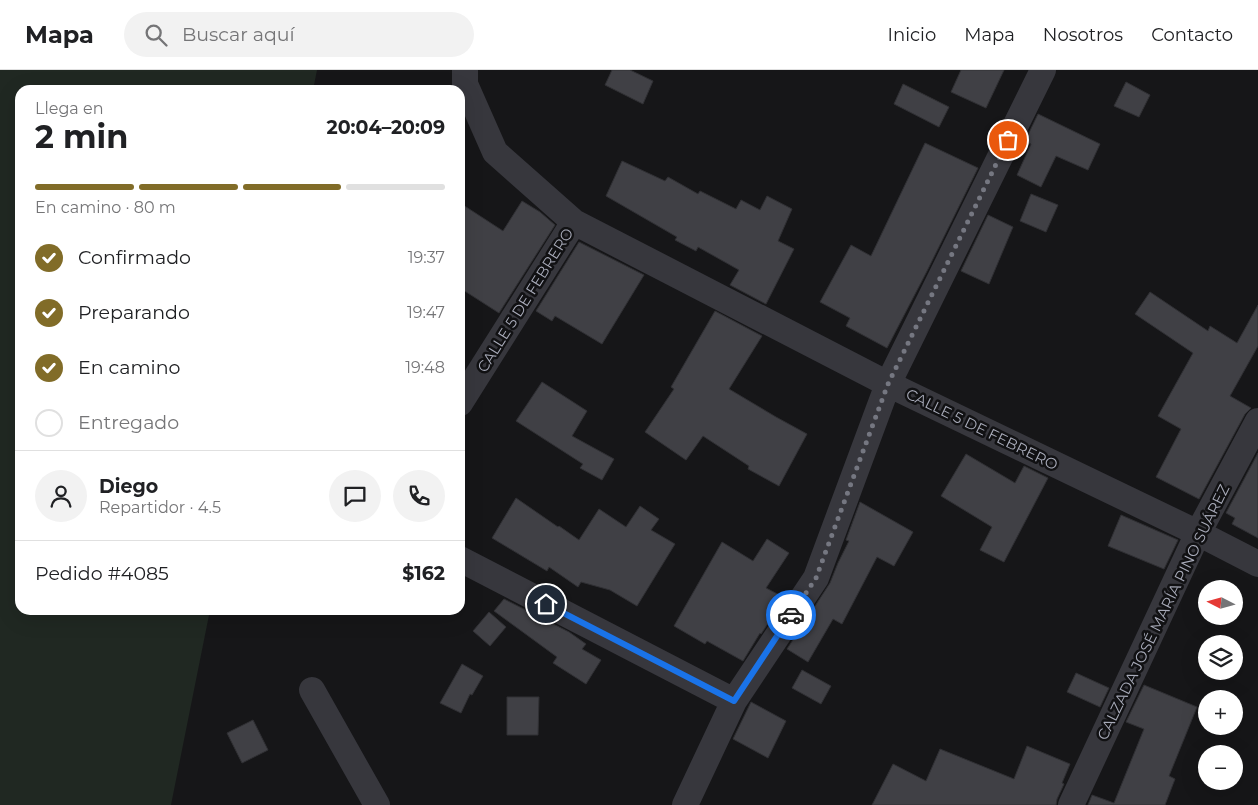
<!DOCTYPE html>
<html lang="es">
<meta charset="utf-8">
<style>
:root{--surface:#fff;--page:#f2f2f2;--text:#202124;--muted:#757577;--line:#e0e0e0;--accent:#816c28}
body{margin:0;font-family:Montserrat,sans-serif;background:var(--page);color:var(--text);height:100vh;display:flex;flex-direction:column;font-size:19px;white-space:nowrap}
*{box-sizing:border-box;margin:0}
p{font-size:16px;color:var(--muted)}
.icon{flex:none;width:28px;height:28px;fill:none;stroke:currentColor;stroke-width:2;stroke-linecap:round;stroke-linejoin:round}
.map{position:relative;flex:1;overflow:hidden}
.side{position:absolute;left:15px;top:15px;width:450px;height:530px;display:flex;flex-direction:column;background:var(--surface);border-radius:15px;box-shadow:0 5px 20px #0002}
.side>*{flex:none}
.needle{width:32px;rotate:276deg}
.controls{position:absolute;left:1198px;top:510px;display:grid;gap:10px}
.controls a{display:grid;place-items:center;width:45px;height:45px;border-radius:50%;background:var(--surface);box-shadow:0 5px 20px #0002;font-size:25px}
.pin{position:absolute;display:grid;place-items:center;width:42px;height:42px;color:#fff;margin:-21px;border:2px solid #fff;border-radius:50%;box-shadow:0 1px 5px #0007}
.courier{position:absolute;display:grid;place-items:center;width:50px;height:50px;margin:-25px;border:4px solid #1a73e8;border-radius:50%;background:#fff;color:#222;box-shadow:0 1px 6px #0007}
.overview em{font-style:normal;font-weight:700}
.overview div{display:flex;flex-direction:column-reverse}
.overview{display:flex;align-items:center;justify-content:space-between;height:85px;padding:0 20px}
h1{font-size:32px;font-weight:700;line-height:38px}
.bar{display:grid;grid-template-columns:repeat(4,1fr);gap:8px 5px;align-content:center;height:60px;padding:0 20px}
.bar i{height:6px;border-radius:4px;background:var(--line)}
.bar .selected{background:var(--accent)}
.bar p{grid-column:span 4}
.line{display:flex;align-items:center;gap:12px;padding:0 20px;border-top:1px solid var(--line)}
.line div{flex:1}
.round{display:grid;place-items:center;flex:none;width:52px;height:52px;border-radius:26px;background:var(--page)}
ol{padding:0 20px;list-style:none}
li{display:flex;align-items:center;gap:15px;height:55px}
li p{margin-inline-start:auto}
li .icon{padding:5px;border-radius:50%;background:var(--accent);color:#fff;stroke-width:4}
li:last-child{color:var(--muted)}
li i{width:28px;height:28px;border:2px solid var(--line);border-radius:50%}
header{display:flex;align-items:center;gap:30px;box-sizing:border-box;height:70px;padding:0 25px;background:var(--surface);border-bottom:1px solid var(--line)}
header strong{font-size:24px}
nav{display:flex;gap:28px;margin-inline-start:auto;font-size:18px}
.search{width:350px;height:45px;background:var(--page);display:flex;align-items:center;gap:12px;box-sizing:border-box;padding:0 18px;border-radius:28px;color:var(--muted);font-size:19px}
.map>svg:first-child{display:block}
</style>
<header>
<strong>Mapa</strong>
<div class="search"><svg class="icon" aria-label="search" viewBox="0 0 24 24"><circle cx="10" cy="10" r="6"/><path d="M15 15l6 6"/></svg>Buscar aquí</div>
<nav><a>Inicio</a><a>Mapa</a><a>Nosotros</a><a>Contacto</a></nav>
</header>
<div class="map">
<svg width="1258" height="735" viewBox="0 0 1258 735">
<rect width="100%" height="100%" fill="#161618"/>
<path fill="#202822" d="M0 0H317L313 20H20V540H210L171 735H0Z"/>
<path fill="#404045" stroke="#303034" d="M612 0H630L653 11 643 34 605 15Z
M961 0H1004L986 38 951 22Z
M1126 12 1150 25 1139 47 1114 36Z
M903 14 949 37 939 57 894 34Z
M1038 44 1100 74 1088 100 1056 86 1041 117 1017 105 1031 74 1025 71Z
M925 73 978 98 927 201 887 278 846 256 850 248 820 232 851 175 871 186Z
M622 91 665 111 668 107 698 124 700 121 736 139 741 130 760 140 767 126 792 139 778 171 794 179 766 234 730 215 739 200 698 177 696 181 675 170 677 167 606 126Z
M1031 124 1058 135 1046 162 1020 151Z
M522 131 540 142 555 155 499 243 460 218V133L503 161Z
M988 145 1013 157 989 214 961 201Z
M579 172 644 205 602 274 555 246 552 251 536 241Z
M1150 222 1208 261 1210 256 1237 273 1258 235V276L1230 326 1251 338 1245 344 1199 429 1156 407 1181 359 1158 346 1193 283 1135 244Z
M715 241 762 266 729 319 776 347 807 364 779 416 748 399 749 396 703 366 686 390 645 362 674 319 671 317Z
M542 312 587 341 572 366 614 389 602 410 580 398 583 394 516 351Z
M1258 383V468L1232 454 1235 448 1226 443Z
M966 384 1015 413 1024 396 1048 408 1004 492 980 480 992 457 941 426Z
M516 428 558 457 559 456 579 470 599 439 626 457 640 436 659 449 651 460 675 474 637 536 610 520 581 512 578 517 549 497 547 501 492 468Z
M860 432 913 462 894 496 877 487 842 554 833 549 808 592 787 579 830 513 838 493 849 471 846 470Z
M1121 445 1178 470 1164 499 1108 476Z
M767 469 789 483 766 518 785 528 761 564 760 563 743 591 707 571 705 574 674 556 722 472 753 491Z
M504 529 569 562 586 574 582 579 601 590 586 614 553 593 557 587 494 541Z
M489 542 506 557 490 576 473 561Z
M462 594 483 606 472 625 470 624 461 643 440 633Z
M802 600 831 616 821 634 792 618Z
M1076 603 1109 618 1100 637 1067 622Z
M1144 615 1197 637 1169 706 1175 709 1165 735H1088L1092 725 1114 733 1144 659 1126 652Z
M507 627H539L538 665H507Z
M751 632 786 651 768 688 733 669Z
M253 650 268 680 242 693 227 663Z
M1027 676 1070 694 1062 713 1064 714 1057 729 1056 735H872L893 694 926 711 940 679 1014 709Z"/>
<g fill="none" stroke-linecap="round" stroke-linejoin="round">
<path stroke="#37373d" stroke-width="26" d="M465 0V14L495 82 574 152 888 314 1198 463 1258 494
M460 333 574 152
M460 489 734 631
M312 620 377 735
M685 735 734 631 816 508 888 314 1043 0
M1071 735 1198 463 1258 351"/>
</g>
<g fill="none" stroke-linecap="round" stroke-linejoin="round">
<path stroke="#757781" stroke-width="5" stroke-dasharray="0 9" d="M791 545 816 508 888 314 1008 70"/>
<path stroke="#1a73e8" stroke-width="6" d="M546 534 734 631 791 545"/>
</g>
<g text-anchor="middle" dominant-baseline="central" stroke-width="5" stroke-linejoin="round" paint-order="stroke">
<g font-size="15" fill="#a8abb9" stroke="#111113">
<text transform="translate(525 230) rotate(-58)">CALLE 5 DE FEBRERO</text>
<text transform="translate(982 359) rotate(26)">CALLE 5 DE FEBRERO</text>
<text transform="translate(1163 542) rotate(-64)">CALZADA JOSÉ MARÍA PINO SUÁREZ</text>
</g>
</g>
</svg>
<div class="controls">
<a><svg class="needle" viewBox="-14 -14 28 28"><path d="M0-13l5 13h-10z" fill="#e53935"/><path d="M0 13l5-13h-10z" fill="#757577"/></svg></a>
<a><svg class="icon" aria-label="layers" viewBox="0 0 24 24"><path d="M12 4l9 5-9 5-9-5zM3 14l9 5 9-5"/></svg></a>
<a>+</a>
<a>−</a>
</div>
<div class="pin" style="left:1008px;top:70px;background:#ea580c"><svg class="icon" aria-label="bag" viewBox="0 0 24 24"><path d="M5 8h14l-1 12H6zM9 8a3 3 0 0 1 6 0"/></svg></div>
<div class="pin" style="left:546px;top:534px;background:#1f2937"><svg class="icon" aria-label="home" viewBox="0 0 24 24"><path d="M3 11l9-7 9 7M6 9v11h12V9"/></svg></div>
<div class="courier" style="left:791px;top:545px"><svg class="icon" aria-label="car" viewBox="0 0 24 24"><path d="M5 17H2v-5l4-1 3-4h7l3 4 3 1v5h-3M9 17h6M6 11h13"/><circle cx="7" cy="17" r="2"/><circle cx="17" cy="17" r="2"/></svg></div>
<section class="side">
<div class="overview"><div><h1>2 min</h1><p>Llega en</p></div><em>20:04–20:09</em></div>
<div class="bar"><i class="selected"></i><i class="selected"></i><i class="selected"></i><i></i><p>En camino · 80 m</p></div>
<ol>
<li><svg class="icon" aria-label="check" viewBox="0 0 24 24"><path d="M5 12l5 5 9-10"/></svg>Confirmado<p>19:37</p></li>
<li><svg class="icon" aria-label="check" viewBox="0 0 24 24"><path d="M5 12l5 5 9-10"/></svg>Preparando<p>19:47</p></li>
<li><svg class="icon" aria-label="check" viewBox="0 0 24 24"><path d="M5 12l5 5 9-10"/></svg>En camino<p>19:48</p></li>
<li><i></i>Entregado</li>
</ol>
<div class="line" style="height:90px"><a class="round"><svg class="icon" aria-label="person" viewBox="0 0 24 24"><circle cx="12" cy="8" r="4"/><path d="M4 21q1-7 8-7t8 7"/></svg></a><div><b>Diego</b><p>Repartidor · 4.5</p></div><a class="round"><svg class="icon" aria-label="chat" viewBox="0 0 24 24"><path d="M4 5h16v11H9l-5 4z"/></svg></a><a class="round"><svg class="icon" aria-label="phone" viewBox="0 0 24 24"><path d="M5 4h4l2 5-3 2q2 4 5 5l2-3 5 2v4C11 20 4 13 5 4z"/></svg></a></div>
<div class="line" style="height:65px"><div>Pedido #4085</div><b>$162</b></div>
</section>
</div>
